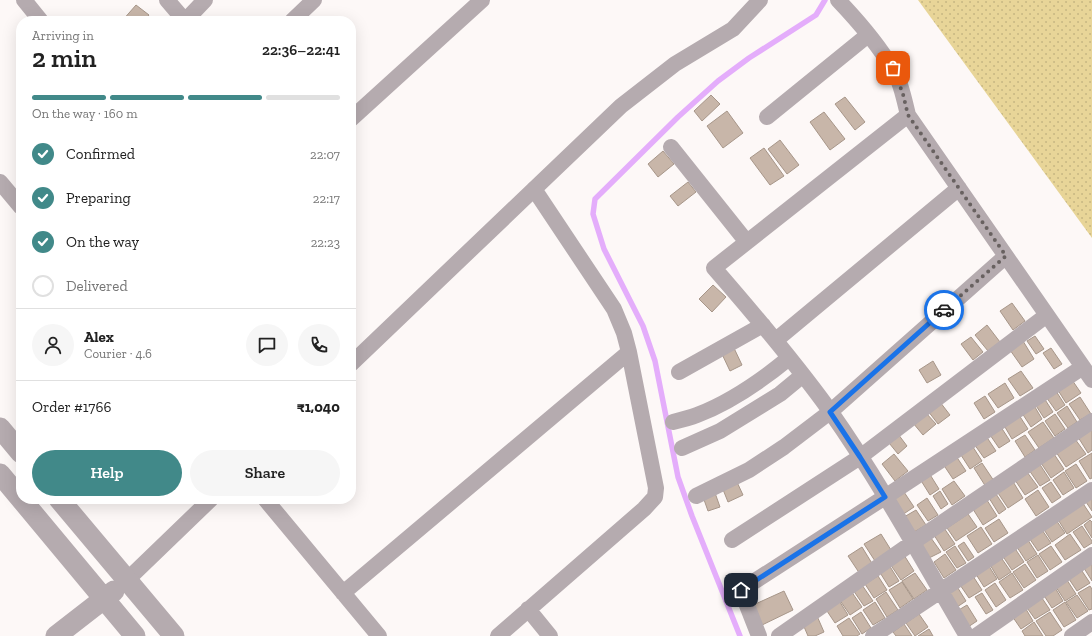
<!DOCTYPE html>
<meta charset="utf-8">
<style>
:root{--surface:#fff;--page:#f6f6f6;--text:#222;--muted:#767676;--line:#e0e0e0;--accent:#418989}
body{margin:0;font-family:"Zilla Slab",serif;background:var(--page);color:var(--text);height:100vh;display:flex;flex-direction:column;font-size:15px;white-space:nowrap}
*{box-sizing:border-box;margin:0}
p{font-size:13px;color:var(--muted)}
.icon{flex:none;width:22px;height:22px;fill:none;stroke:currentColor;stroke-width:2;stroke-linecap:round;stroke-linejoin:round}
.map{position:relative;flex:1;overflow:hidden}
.panel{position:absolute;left:16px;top:16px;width:340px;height:488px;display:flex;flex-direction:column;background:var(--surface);border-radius:16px;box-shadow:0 4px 16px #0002}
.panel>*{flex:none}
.pin{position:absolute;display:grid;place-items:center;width:34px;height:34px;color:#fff;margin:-17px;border-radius:8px;box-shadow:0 2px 6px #0006}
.courier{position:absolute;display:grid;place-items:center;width:40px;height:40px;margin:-20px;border:3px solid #1a73e8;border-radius:50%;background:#fff;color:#222;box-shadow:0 1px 5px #0007}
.headline em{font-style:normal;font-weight:600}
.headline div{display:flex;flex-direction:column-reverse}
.headline{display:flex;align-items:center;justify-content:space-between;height:68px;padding:0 16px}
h1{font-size:26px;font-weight:600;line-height:30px}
.bar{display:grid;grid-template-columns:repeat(4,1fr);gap:6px 4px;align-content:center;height:48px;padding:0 16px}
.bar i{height:5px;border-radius:3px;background:var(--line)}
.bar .active{background:var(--accent)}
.bar p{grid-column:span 4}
.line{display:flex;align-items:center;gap:10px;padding:0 16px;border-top:1px solid var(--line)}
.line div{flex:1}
.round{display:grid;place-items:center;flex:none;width:42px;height:42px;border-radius:21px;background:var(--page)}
ol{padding:0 16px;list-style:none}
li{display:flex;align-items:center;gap:12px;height:44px}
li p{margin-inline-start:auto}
li .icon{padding:4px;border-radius:50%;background:var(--accent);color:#fff;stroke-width:4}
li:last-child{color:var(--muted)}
li i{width:22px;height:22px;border:2px solid var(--line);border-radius:50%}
.button{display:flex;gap:8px;margin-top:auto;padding:8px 16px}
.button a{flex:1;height:46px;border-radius:24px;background:var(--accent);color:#fff;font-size:16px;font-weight:600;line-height:46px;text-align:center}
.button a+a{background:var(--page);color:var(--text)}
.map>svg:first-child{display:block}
</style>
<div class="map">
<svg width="1092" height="636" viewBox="0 0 1092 636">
<defs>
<pattern id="grass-dots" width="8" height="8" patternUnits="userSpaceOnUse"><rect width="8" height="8" fill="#e8d598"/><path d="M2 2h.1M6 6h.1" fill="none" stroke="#c6b682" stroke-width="1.8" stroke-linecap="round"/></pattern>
</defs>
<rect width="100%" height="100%" fill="#fdf8f7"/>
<path fill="url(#grass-dots)" d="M918 0H1092V238Z"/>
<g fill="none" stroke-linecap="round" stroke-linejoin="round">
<path stroke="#e4adfb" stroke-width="5.5" d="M740 636 692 516 678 477 655 361 643 326 604 249 593 214 595 199 678 117 718 81 749 58 816 15 825 0"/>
</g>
<path fill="#c8b6a9" stroke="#a79689" d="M136 5 149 15 144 21H122Z
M711 95 720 104 702 121 694 111Z
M845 97 865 122 855 130 835 104Z
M727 111 743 133 723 148 707 126Z
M824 112 845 139 830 150 810 122Z
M780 140 799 165 787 174 768 149Z
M764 148 784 176 770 185 750 158Z
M663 151 674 164 658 177 648 164Z
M688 182 696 192 678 206 670 196Z
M713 285 726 297 712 312 699 299Z
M1012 303 1025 321 1013 330 1000 311Z
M987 325 1000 342 988 351 975 335Z
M1035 336 1044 349 1036 354 1027 341Z
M971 337 983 352 973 360 961 344Z
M1023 341 1034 359 1022 367 1010 350Z
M733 346 742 365 730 371 721 352Z
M1051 348 1062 364 1054 369 1043 353Z
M933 361 941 375 927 383 919 370Z
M1021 371 1033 388 1020 396 1008 379Z
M1070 377 1081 393 1066 403 1056 387Z
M1005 383 1014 398 998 408 988 394Z
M1054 388 1065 405 1056 411 1044 394Z
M1042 395 1053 412 1044 418 1033 401Z
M985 396 995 412 984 419 974 403Z
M1080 397 1091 414 1080 420 1069 404Z
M940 402 950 415 938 424 928 411Z
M1032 402 1042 419 1031 427 1020 410Z
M1067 406 1077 422 1068 428 1057 413Z
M1017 412 1028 429 1012 439 1002 422Z
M926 413 936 424 923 435 913 423Z
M1055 414 1065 429 1055 436 1045 421Z
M1043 422 1054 438 1039 448 1028 432Z
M999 424 1010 441 999 448 988 432Z
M1092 428V450L1088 453 1078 437Z
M895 430 907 446 898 454 885 438Z
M984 433 996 451 984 458 972 441Z
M1025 435 1035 450 1025 457 1015 441Z
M1075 439 1086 454 1066 467 1056 452Z
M971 444 982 461 970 469 959 452Z
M1092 453V478L1090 479 1079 461Z
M894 454 908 471 895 481 882 464Z
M1054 454 1064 469 1051 478 1041 463Z
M956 456 966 471 953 479 943 464Z
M982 463 994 481 986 487 974 468Z
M1039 463 1050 480 1040 486 1029 470Z
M1076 464 1087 481 1076 488 1065 471Z
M1027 472 1038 487 1025 495 1015 480Z
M1064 472 1074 488 1063 495 1053 480Z
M929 473 939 489 930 495 920 479Z
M736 480 743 495 728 502 722 487Z
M1012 480 1023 498 1008 508 996 490Z
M954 481 965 496 952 505 942 489Z
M1051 482 1061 497 1052 503 1042 488Z
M714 490 720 507 708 511 702 494Z
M1038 490 1049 507 1036 516 1025 499Z
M940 491 948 504 941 509 933 496Z
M904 492 914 507 899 517 889 502Z
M1092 493V511L1084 499Z
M996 494 1006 509 999 514 989 498Z
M985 497 997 516 983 525 971 506Z
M927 498 938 515 928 521 917 505Z
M1082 502 1092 517 1067 534 1057 518Z
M916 510 926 525 914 532 904 517Z
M968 514 977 527 956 541 947 528Z
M1054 517 1065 533 1052 542 1041 525Z
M999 519 1008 533 994 542 985 528Z
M1090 520 1092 522V538L1084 525Z
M1082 526 1092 541V543L1084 548 1073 532Z
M981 527 992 544 978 553 967 536Z
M1040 527 1051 543 1038 551 1027 535Z
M944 528 955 544 944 551 934 535Z
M881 534 891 550 875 561 864 544Z
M1070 534 1081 550 1065 560 1055 545Z
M1026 537 1037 554 1026 561 1015 544Z
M931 538 941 552 929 558 920 545Z
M964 542 974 557 968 561 958 546Z
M1012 544 1024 562 1012 570 1000 552Z
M955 546 966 563 957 568 946 552Z
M1051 546 1062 562 1050 570 1039 554Z
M862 547 873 565 860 574 848 556Z
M945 554 956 570 944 578 934 562Z
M904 555 914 571 901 580 890 564Z
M1038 555 1048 571 1037 578 1027 562Z
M1000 556 1011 572 999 580 989 563Z
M1092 559V581L1082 565Z
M987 563 997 579 984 587 974 571Z
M1025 564 1036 580 1024 588 1013 572Z
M889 565 899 581 889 587 879 571Z
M1080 568 1090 583 1077 591 1067 576Z
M915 573 927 590 914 599 902 581Z
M971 573 982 590 969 598 958 582Z
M1012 573 1023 590 1010 598 999 582Z
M878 576 887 590 874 598 865 584Z
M1065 577 1076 594 1065 601 1054 584Z
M902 582 913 599 900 608 889 590Z
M995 583 1006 600 996 607 985 590Z
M862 585 873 601 864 606 853 590Z
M956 585 966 601 957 607 947 591Z
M1054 586 1063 601 1052 608 1043 594Z
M1090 586 1092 589V609L1089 610 1078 593Z
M784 591 793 610 760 626 751 606Z
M851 591 862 607 850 615 839 599Z
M886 592 898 610 887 617 876 599Z
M982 593 993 610 986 614 975 597Z
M1040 595 1050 610 1035 619 1025 605Z
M1077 595 1088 611 1077 618 1066 602Z
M838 599 848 615 835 623 825 608Z
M875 602 885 618 873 625 863 610Z
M1065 602 1076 620 1064 627 1053 610Z
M1023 604 1033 621 1021 629 1010 613Z
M967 605 977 621 968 627 957 611Z
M861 612 871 628 862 634 852 618Z
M1050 612 1062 630 1053 636H1046L1036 621Z
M919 614 928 627 915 636 906 623Z
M817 616 824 632 815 636H808L802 622Z
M849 618 860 634 857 636H843L837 626Z
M1034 622 1043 636H1025L1022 631Z
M904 624 912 636H896L893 632Z
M929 629 933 636H918Z"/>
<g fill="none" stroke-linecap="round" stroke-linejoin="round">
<path stroke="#b5abaf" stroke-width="16" d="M24 0 41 21
M167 0 185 21
M838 0C857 20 878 44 892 68 901 82 904 99 908 115L1092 380
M185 21 205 0
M292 21 314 0
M908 115 714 268C754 314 794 361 830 411 880 482 923 561 967 636
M767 117 868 35
M351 119 482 0
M671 147 746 241
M0 182 21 207
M776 340 959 188
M351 364 621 106 675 64 733 29 760 0
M679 372 763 325
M673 422C681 420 689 418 697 415 731 402 761 381 789 358
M682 448 720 431 780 394 803 375
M696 496 749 470 784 447 830 412 1006 256
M265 499 379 636
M732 540 860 457 1047 315
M127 580 211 499
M343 593 629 352
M528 609 550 636
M498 636 644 509 655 497 656 488 629 352 624 333 614 309 534 189
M759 636 741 590 885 497 1083 367
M779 636 912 543 1092 421
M873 636 1092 490
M976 636 1092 555
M1072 636 1092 622"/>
<path stroke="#b5abaf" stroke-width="21" d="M0 428 21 453
M0 474 21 499
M21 499 135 636
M59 499 174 636
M56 636 114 591"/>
</g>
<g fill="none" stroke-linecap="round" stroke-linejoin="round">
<path stroke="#686160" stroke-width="4" stroke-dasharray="0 7.2" d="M893 68 903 94 908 115 1006 256 944 310"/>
<path stroke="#1a73e8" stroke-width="5" d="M741 590 885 497 860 457 830 412 944 310"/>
</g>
</svg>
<div class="pin" style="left:893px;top:68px;background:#ea580c"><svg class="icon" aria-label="bag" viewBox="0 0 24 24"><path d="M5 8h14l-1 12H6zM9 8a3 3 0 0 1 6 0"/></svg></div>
<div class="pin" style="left:741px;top:590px;background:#1f2937"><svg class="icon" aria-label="home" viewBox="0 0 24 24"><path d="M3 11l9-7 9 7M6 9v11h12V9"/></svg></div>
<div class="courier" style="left:944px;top:310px"><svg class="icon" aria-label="car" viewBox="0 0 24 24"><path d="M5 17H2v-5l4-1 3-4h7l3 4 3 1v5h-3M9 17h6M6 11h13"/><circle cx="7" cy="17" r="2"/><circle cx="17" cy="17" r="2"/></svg></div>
<section class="panel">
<div class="headline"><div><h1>2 min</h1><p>Arriving in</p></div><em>22:36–22:41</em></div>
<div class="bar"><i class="active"></i><i class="active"></i><i class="active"></i><i></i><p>On the way · 160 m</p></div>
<ol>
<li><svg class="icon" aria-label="check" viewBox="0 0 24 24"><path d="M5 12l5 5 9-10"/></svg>Confirmed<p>22:07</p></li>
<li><svg class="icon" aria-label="check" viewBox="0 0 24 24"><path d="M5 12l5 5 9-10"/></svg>Preparing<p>22:17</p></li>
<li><svg class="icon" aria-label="check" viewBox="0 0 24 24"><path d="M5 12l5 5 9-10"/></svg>On the way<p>22:23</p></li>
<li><i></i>Delivered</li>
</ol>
<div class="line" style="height:72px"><a class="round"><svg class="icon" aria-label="person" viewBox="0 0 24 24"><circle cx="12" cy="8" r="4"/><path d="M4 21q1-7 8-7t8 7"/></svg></a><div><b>Alex</b><p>Courier · 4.6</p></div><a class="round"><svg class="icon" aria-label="chat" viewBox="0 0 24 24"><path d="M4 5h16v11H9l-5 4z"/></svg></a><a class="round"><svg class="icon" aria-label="phone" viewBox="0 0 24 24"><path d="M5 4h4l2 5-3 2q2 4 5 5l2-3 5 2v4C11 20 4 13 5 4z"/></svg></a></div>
<div class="line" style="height:52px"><div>Order #1766</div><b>₹1,040</b></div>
<div class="button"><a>Help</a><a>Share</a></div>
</section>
</div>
